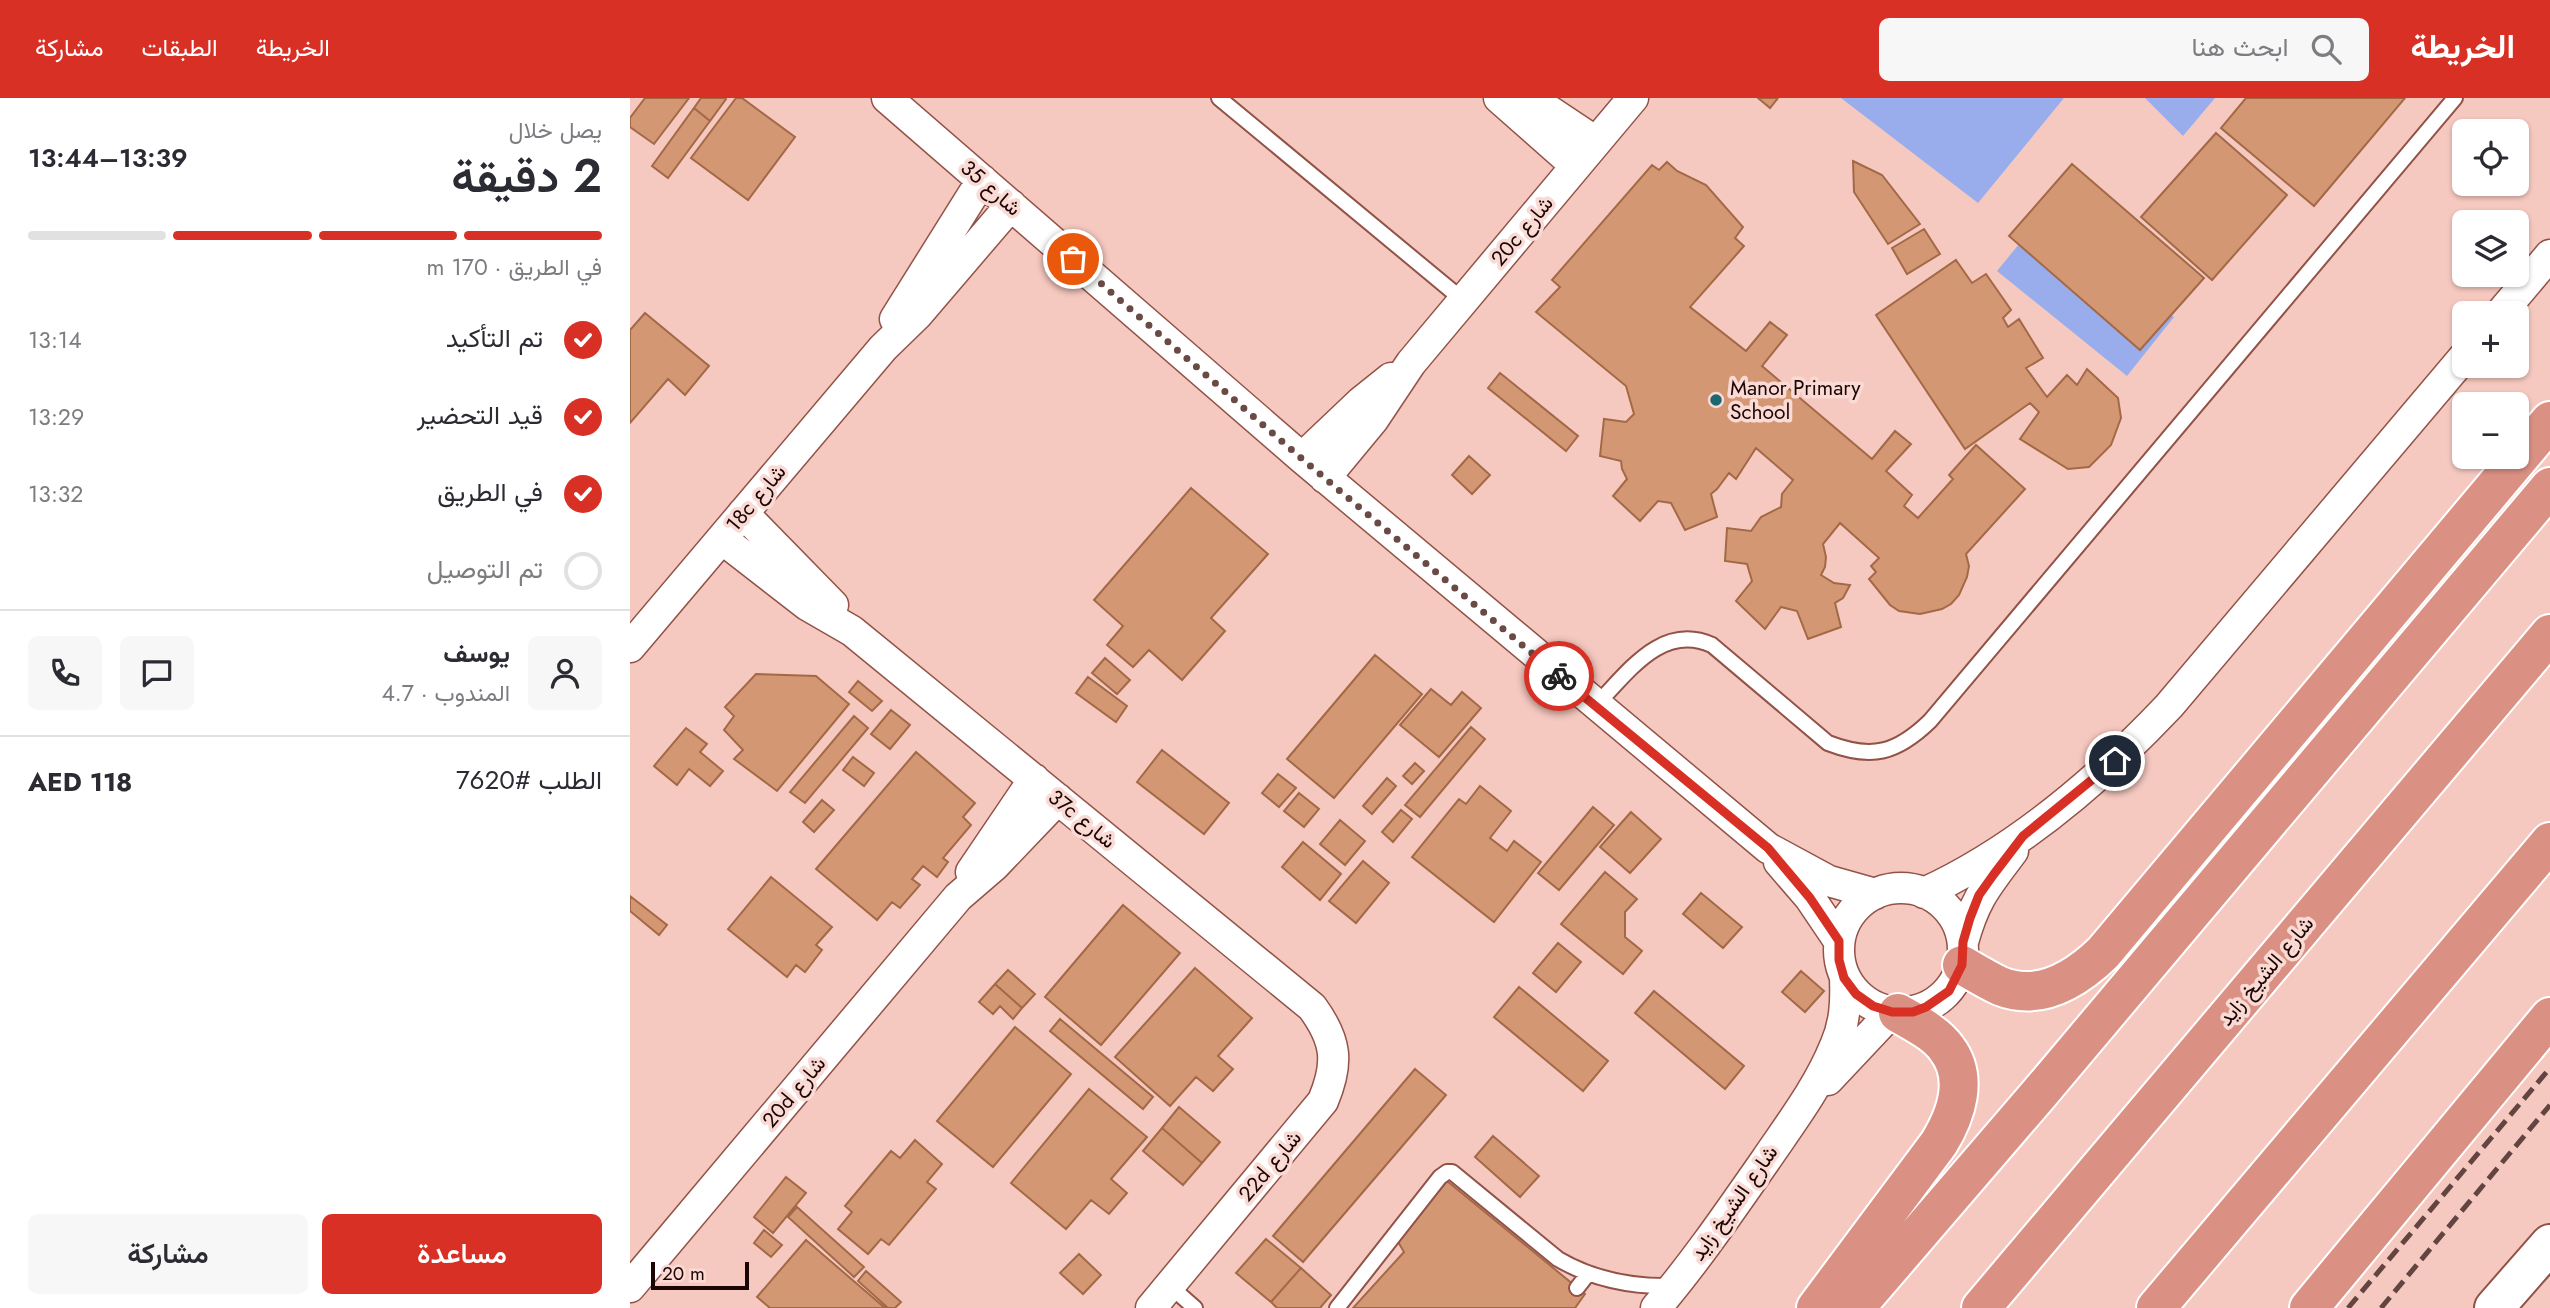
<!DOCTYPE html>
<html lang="ar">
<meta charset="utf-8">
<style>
:root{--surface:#fff;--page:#f7f7f7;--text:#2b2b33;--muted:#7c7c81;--line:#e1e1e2;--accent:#d93025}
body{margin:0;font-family:Jost,Vazirmatn,sans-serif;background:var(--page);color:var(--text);direction:rtl;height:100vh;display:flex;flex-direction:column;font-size:26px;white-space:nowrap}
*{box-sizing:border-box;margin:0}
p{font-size:23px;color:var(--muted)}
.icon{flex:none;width:38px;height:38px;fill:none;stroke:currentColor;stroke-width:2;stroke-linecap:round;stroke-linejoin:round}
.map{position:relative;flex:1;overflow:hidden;direction:ltr}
.details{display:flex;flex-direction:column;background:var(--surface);width:630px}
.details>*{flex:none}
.fabs{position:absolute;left:1822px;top:21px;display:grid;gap:14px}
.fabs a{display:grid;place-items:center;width:77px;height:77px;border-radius:10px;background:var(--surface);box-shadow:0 2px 5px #0004;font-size:35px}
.scale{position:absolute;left:21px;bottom:18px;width:98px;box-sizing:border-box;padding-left:7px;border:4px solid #1d0503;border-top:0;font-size:19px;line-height:24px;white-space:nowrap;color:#1d0503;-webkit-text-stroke:5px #f9dad4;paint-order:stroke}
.pin{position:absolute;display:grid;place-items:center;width:60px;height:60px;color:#fff;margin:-30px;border:4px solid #fff;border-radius:50%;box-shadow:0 2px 7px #0007}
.courier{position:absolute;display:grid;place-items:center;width:70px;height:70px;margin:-35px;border:5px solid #d93025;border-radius:50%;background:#fff;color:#222;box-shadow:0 2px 9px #0007}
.overview em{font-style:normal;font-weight:600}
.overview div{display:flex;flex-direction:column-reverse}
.overview{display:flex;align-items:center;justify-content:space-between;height:119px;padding:0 28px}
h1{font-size:46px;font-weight:600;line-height:52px}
.bar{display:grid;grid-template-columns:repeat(4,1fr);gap:10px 7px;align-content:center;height:84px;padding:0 28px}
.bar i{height:9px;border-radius:5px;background:var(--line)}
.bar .on{background:var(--accent)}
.bar p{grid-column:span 4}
.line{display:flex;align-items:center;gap:18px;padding:0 28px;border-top:2px solid var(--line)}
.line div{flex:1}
.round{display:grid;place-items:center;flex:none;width:74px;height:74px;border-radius:10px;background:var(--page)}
ol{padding:0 28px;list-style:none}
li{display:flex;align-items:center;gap:21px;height:77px}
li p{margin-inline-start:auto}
li .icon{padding:7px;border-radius:50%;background:var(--accent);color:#fff;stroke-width:4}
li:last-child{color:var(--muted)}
li i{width:38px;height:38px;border:4px solid var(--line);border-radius:50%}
.primary-button{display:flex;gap:14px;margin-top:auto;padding:14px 28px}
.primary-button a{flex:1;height:80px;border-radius:10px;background:var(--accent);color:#fff;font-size:28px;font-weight:600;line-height:80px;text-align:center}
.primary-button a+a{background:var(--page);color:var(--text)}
header{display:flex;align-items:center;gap:42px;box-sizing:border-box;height:98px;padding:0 35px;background:var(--accent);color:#fff}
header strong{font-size:33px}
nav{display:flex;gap:38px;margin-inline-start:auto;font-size:24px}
.search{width:490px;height:63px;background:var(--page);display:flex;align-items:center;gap:18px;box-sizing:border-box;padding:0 24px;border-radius:10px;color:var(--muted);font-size:26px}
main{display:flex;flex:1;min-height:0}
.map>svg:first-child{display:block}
</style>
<header>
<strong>الخريطة</strong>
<div class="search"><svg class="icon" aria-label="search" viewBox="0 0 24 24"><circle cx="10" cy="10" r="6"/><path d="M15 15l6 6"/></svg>ابحث هنا</div>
<nav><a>الخريطة</a><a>الطبقات</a><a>مشاركة</a></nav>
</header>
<main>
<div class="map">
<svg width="1920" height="1210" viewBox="0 0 1920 1210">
<rect width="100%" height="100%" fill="#f6c9c0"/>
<path fill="#99adec" d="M1211 0H1434L1348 105Z
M1515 0H1585L1553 38Z
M1417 112 1544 219 1497 278 1367 173Z"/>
<path fill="#d49774" stroke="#a36947" stroke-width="2" d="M15 0H59L24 46 0 29V20Z
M71 0H95L96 1 80 23 64 10Z
M106 0H112L165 39 118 102 61 60Z
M1128 0H1148L1140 10Z
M1616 0H1775L1684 108 1591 30Z
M64 10 80 23 38 80 22 68Z
M1586 35 1657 97 1582 182 1511 119Z
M1223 63 1252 77 1290 126 1258 146 1224 94Z
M1037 64 1047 73 1076 87 1113 129 1105 140 1114 148 1060 209 1116 253 1140 224 1157 237 1132 268 1242 361 1265 333 1281 346 1256 373 1282 397 1274 408 1288 420 1323 381 1319 377 1346 347 1395 391 1336 456 1339 468 1337 479 1329 497 1321 506 1312 511 1290 516 1269 513 1260 507 1239 481 1246 474 1241 468 1249 460 1210 425 1193 446 1196 459 1195 469 1191 477 1204 485 1220 487 1213 500 1205 505 1211 529 1178 541 1167 513 1151 509 1135 531 1106 503 1122 483 1117 466 1095 463 1097 430 1121 433 1131 419 1151 409 1152 396 1163 382 1126 350 1106 381 1099 375 1087 391 1081 396 1087 419 1055 432 1041 405 1028 403 1010 423 983 398 997 381 992 371 991 363 970 358 974 321 996 324 1004 316 996 288 906 214 930 189 922 182 1022 67 1029 72Z
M1442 66 1574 180 1510 252 1379 138Z
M1294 131 1310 156 1277 176 1262 150Z
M1326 162 1342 185 1356 176 1381 212 1373 220 1378 229 1389 221 1413 260 1396 270 1417 299 1437 277 1447 287 1457 271 1488 300 1491 320 1481 347 1459 369 1438 371 1390 341 1409 314 1400 305 1335 351 1246 217Z
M15 215 79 268 55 297 38 281 0 325V232Z
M870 275 948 338 936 353 858 290Z
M839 358 860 377 842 396 822 377Z
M561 390 638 456 581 520 595 533 552 582 519 552 503 569 477 547 493 528 464 502Z
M745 557 792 596 704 700 657 661Z
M475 560 500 582 487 596 462 575Z
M126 576 186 578 219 606 147 693 104 661 113 652 94 632 104 618 95 609Z
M458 579 497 608 486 624 446 595Z
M228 583 252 603 242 613 219 594Z
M801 591 821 607 832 594 851 610 809 659 770 627Z
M261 612 280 627 260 651 241 636Z
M224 618 238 630 175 705 160 694Z
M841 629 855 641 790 719 775 707Z
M56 630 77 646 70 654 93 673 80 688 59 671 47 687 24 668Z
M532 652 599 705 574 736 507 684Z
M286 654 345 705 333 719 341 727 313 760 318 764 307 779 293 768 282 781 290 787 270 810 262 804 247 822 186 771Z
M223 659 244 675 234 688 213 672Z
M785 665 794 673 782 686 773 678Z
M648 676 666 690 649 709 632 695Z
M757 680 766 688 742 716 733 708Z
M850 688 881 713 860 740 877 753 884 743 911 764 864 824 782 759 829 701 836 706Z
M669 695 689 711 674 729 654 713Z
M192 702 204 712 184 734 173 724Z
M963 709 984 727 929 792 908 775Z
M771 712 782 721 763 744 752 734Z
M1001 714 1031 741 1000 775 970 749Z
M710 722 735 743 715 767 690 746Z
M673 744 711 776 690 802 652 769Z
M733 763 759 785 726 825 699 803Z
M975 774 1007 801 995 814V839L1012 853 993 876 931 826Z
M141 779 202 829 186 847 192 852 175 874 166 867 157 879 98 831Z
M1071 795 1112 829 1093 850 1053 816Z
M0 798 37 827 29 837 0 813Z
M493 807 550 855 471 947 415 899Z
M928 845 951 864 926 894 903 875Z
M565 870 622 920 588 958 603 971 583 993 566 979 540 1008 485 959Z
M378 872 405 896 392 910 365 886Z
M1171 873 1194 893 1175 914 1152 894Z
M365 886 392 910 383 921 370 908 363 916 349 904Z
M889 889 978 963 953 993 864 919Z
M1024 893 1114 968 1095 991 1005 915Z
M430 921 523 999 513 1011 420 933Z
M385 929 441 976 363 1069 307 1023Z
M785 971 816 997 673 1164 643 1138Z
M459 991 517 1039 481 1081 497 1095 479 1116 461 1102 436 1131 381 1085Z
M549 1009 590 1044 572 1065 532 1030Z
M532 1030 572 1065 553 1087 513 1053Z
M863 1038 909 1078 890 1099 845 1059Z
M285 1042 312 1066 297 1084 306 1091 259 1147 251 1141 238 1156 208 1131 222 1114 215 1108 261 1053 270 1060Z
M156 1079 176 1095 143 1135 124 1119Z
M817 1083 955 1196 945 1210H723L774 1154 767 1142Z
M167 1109 234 1169 224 1179 158 1119Z
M134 1132 152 1147 141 1159 124 1145Z
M636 1141 671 1170 641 1204 606 1175Z
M176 1142 255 1210H140L127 1199Z
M449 1156 471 1177 453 1196 430 1175Z
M671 1170 701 1197 690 1210H647L641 1204Z
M236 1173 271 1204 265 1210H258L228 1183Z"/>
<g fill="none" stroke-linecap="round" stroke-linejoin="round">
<defs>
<path id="lane" d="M589 0 834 203
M965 608C997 576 1031 524 1082 547L1198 645C1242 662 1267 655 1300 623L1825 0
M540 1188 565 1210
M947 1190 958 1176
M707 1210 810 1079 817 1074H822L928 1161C964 1182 1001 1189 1042 1188"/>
<path id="street" d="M257 0 672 360 1138 750 1199 783 1245 796
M869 0 946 68
M900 0 966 44
M1871 215 1920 157
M265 221 352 82
M672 360 731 304 761 280
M695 380 743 322 781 265 1003 0
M113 415 203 507
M92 441 177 507 222 533 682 909C707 943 709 965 693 1003L521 1210
M0 549 253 250 287 217 381 107
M1149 764 1180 800 1209 843
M341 774 404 681
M1209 852a62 62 0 1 1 124 0a62 62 0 1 1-124 0Z
M1294 795C1388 752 1469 682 1539 608L1834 259
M1333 844C1345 800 1357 788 1383 753
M1198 982 1262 914
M0 1189 328 799 364 768 428 701
M1026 1210C1066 1163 1100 1113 1135 1063 1160 1026 1188 990 1205 948 1215 926 1216 904 1215 880"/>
<path id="secondary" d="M1864 1210 1920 1146"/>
<path id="highway" d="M1332 867C1344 874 1357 882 1370 888 1410 904 1446 881 1473 855L1920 323
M1186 1210 1309 1045C1326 1017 1339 980 1317 951 1306 935 1285 925 1268 915
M1225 1210 1408 997 1920 389
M1351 1210 1920 536
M1526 1210 1920 744
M1679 1210 1920 919"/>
</defs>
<use href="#lane" stroke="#925247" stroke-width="18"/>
<use href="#street" stroke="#925247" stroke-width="33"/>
<use href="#secondary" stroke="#925247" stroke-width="42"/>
<use href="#highway" stroke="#fff" stroke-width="42"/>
<use href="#lane" stroke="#fff" stroke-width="14"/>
<use href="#street" stroke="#fff" stroke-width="30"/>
<use href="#secondary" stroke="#fff" stroke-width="38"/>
<use href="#highway" stroke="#da9083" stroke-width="38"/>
<path stroke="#634440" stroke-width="5" stroke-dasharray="14 7" stroke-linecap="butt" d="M1718 1210 1920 970
M1751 1210 1920 1007"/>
</g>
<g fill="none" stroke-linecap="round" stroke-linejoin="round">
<path stroke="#694a45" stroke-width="7" stroke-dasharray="0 12.6" d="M443 161 671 360 929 578"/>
<path stroke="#d93025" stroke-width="9" d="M929 578 1138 750 1180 800 1209 843V862L1214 880 1226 896 1243 908 1262 914H1283L1296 909 1319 893 1332 867 1333 844 1340 820 1349 797 1364 776 1393 738 1485 663"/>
</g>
<circle fill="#1d6773" stroke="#f9dad4" stroke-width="2.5" cx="1086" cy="302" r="7"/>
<g text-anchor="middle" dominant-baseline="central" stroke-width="7" stroke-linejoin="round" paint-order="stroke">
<g font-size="21" fill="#1d0503" stroke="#f9dad4">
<text transform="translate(361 90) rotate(41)">شارع 35</text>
<text transform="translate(892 133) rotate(-50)">20c شارع</text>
<text transform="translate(126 400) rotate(-50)">18c شارع</text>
<text transform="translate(452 721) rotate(39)">37c شارع</text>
<text transform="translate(1636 873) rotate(-50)">شارع الشيخ زايد</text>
<text transform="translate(164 994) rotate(-50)">20d شارع</text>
<text transform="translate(640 1068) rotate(-50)">22d شارع</text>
<text transform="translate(1104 1105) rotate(-55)">شارع الشيخ زايد</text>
</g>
<g font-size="21" fill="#1d0503" stroke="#f9dad4" text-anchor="start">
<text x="1100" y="290">Manor Primary<tspan x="1100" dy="24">School</tspan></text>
</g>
</g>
</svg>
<div class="fabs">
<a><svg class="icon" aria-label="locate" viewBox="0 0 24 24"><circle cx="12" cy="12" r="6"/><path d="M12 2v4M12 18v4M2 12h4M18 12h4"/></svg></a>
<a><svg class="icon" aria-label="layers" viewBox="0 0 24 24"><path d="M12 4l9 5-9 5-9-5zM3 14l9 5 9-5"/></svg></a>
<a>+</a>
<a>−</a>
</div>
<div class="scale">20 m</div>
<div class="pin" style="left:443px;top:161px;background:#ea580c"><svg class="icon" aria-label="bag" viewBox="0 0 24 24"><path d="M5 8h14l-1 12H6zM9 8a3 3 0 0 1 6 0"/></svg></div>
<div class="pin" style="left:1485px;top:663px;background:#1f2937"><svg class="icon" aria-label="home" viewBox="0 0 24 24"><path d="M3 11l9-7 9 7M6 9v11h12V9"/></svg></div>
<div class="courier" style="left:929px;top:578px"><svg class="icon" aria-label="bike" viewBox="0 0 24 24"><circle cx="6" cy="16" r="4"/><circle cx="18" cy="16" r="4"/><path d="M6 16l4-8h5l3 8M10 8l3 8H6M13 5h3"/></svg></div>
</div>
<section class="details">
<div class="overview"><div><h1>2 دقيقة</h1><p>يصل خلال</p></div><em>13:39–13:44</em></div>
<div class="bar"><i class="on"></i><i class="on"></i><i class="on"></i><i></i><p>في الطريق · 170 m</p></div>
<ol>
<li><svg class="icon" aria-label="check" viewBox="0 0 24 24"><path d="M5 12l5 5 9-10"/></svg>تم التأكيد<p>13:14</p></li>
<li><svg class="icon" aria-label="check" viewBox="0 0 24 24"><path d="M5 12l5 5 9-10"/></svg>قيد التحضير<p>13:29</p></li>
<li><svg class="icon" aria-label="check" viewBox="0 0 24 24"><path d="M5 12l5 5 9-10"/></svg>في الطريق<p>13:32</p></li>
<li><i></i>تم التوصيل</li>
</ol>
<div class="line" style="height:126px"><a class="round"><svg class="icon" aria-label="person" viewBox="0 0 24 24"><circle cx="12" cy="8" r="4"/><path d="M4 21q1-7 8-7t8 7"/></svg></a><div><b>يوسف</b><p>المندوب · 4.7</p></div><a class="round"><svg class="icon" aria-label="chat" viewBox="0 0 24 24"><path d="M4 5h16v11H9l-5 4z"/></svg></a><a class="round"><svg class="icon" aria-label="phone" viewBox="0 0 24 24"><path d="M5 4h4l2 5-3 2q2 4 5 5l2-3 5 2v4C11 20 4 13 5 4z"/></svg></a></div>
<div class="line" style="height:91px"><div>الطلب #7620</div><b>AED 118</b></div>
<div class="primary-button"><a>مساعدة</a><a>مشاركة</a></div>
</section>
</main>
